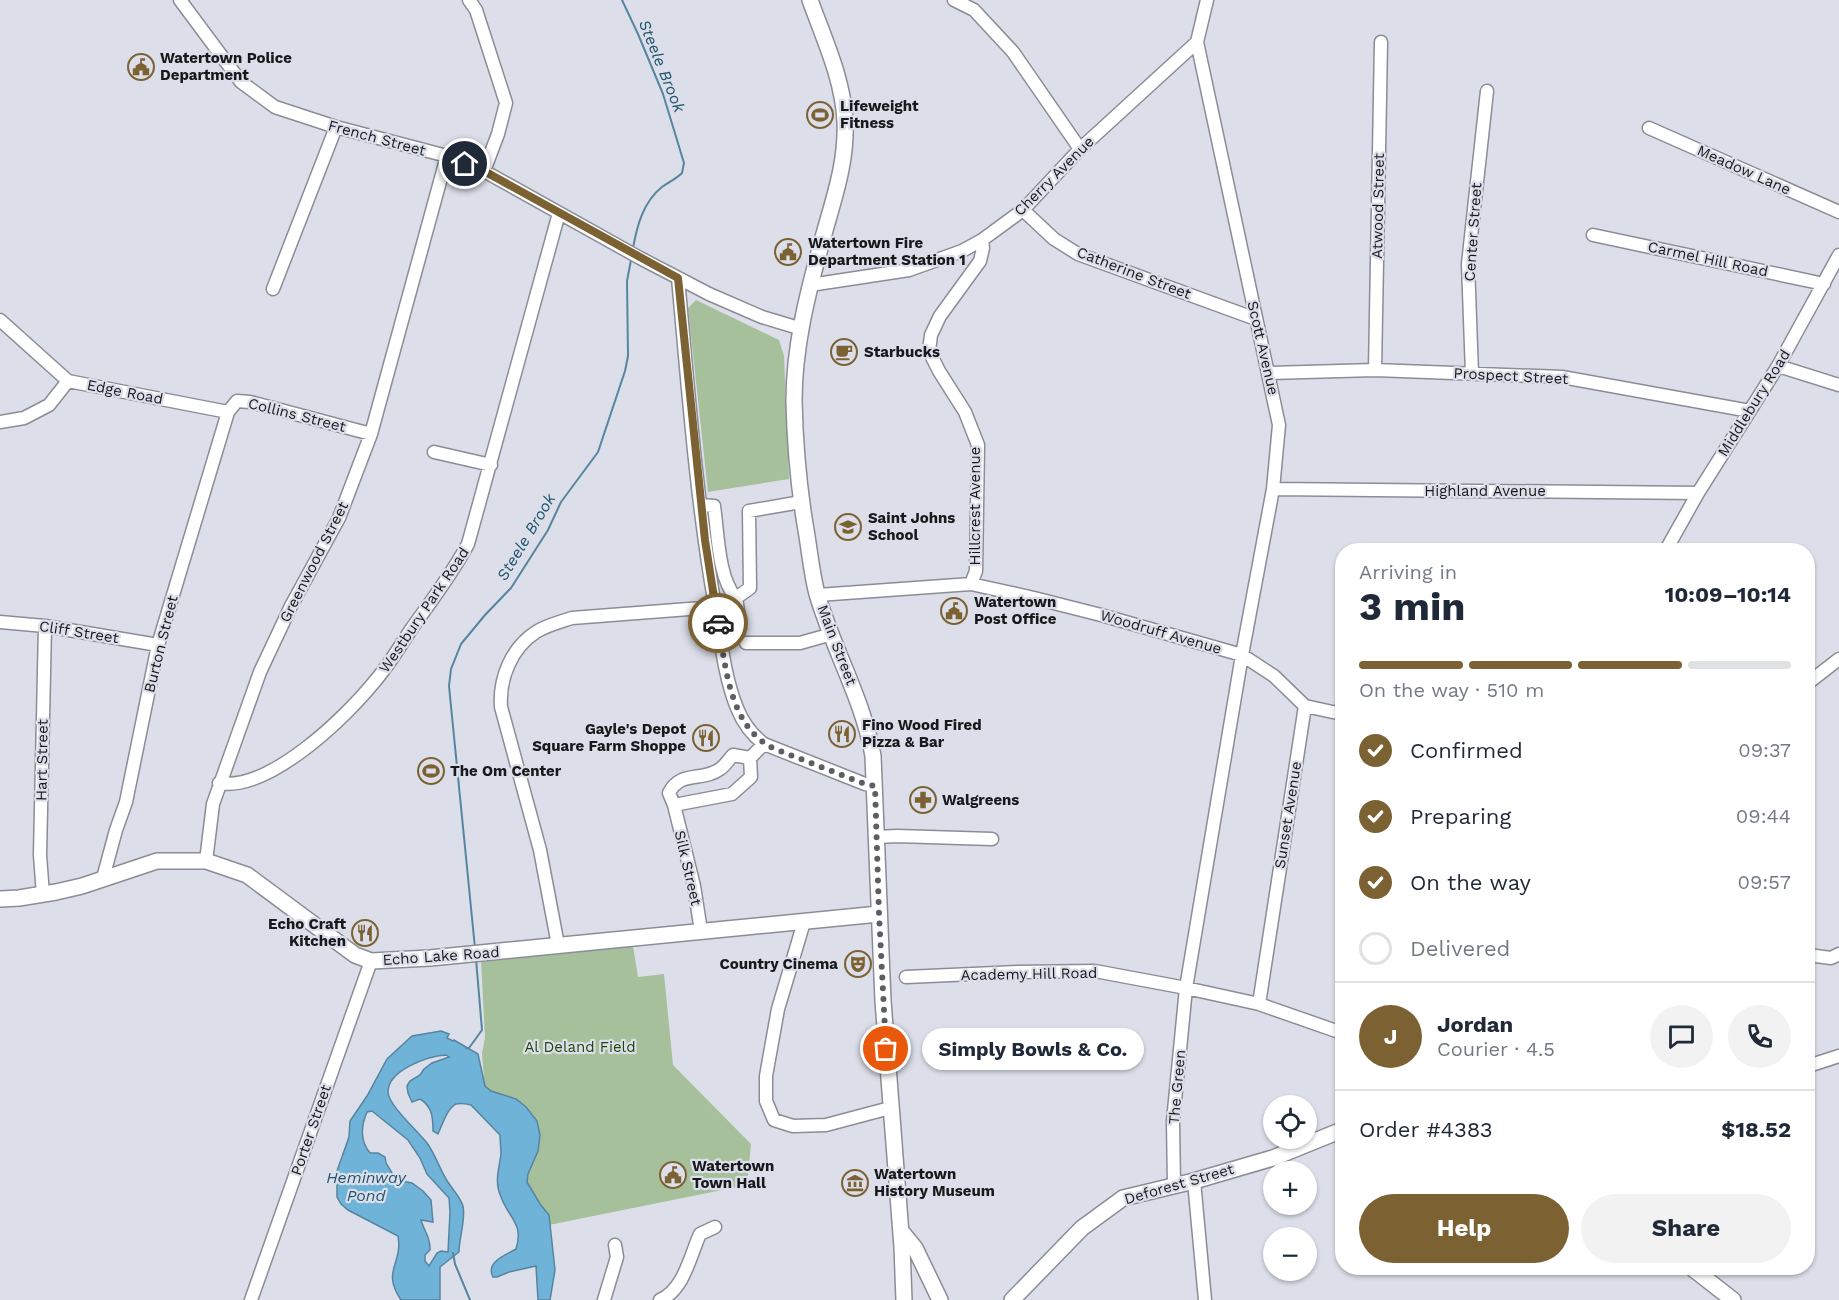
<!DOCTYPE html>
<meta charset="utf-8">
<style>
:root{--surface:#fff;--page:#f2f2f3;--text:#1f2937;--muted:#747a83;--line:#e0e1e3;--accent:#7c6133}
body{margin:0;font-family:"Work Sans",sans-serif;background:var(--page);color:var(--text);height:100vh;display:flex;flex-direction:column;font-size:22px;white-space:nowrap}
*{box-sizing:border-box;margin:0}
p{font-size:20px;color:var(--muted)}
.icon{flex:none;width:33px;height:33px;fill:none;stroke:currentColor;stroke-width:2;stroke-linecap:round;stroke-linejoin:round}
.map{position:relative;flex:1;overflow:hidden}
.details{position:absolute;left:1335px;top:543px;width:480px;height:732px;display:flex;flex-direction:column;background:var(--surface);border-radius:24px;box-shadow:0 2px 4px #0004}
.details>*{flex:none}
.buttons{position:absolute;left:1263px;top:1095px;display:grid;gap:12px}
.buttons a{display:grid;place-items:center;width:54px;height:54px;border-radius:50%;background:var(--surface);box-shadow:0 2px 4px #0004;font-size:30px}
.pin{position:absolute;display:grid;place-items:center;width:51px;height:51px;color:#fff;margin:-26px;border:3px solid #fff;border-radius:50%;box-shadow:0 2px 6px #0007}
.courier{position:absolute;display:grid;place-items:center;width:60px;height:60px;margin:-30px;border:4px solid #7c6133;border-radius:50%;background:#fff;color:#222;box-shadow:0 2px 8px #0007}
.bubble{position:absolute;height:42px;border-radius:21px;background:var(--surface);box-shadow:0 2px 4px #0004;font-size:20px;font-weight:700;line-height:42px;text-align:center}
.summary em{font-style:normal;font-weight:700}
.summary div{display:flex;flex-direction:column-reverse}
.summary{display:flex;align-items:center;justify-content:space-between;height:102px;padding:0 24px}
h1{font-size:39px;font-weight:700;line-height:45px}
.bar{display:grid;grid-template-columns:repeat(4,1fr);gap:9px 6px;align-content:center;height:72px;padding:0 24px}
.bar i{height:8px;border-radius:4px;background:var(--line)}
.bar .selected{background:var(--accent)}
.bar p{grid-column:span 4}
.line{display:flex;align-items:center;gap:15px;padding:0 24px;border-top:2px solid var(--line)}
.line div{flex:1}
.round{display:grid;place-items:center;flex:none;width:63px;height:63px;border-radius:32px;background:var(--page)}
ol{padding:0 24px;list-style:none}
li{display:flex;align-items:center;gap:18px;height:66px}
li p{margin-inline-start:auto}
li .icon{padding:6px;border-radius:50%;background:var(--accent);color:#fff;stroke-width:4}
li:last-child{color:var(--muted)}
li i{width:33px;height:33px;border:3px solid var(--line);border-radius:50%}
.cta{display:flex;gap:12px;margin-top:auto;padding:12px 24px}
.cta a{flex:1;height:69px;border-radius:36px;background:var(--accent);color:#fff;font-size:24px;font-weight:700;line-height:69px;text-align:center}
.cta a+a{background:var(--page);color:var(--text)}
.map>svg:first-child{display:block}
</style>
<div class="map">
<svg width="1839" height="1300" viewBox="0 0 1839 1300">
<rect width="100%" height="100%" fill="#dcdfe9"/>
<path fill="#a6c09b" d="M696 300 779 340 784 356 789 479 708 492 688 308Z
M633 946 638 977 664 974 673 1065 751 1144 747 1185 534 1228 516 1160 485 1093 482 1053 485 1038 481 961Z"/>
<path fill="#70b3d8" stroke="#5685a0" stroke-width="1.5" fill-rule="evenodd" d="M441 1031 449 1034 447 1038 453 1041 454 1040 478 1054 485 1086 491 1091 516 1099 526 1107 537 1121 540 1135 538 1151 528 1174 527 1182 540 1204 549 1215 555 1270 550 1300H538L536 1266 509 1272 497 1277H493C485 1262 506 1255 516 1249 524 1223 509 1219 501 1197 494 1181 499 1170 501 1154 501 1148 500 1141 500 1135L471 1105C467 1104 460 1103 456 1104 447 1108 442 1126 438 1134L433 1131C433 1117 432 1106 420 1099L412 1102 408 1093 407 1086 410 1081 420 1075 424 1069 432 1063 449 1057 446 1055C428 1056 388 1070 388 1092 388 1105 418 1131 427 1143 435 1154 439 1167 446 1179 451 1188 460 1196 463 1206 466 1219 459 1238 459 1252L440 1267V1300H401C381 1270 403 1265 398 1236L348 1210 341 1204 337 1197V1171L349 1137 350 1121 367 1096 387 1059 412 1036ZM372 1111 408 1140 420 1158 427 1174 449 1198 450 1212 448 1252 441 1251 437 1253 429 1266 425 1261V1255L430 1250C431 1238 424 1231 421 1220L433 1222 431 1200 423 1191 412 1183 401 1181 395 1178 386 1163 385 1157 378 1153H370C360 1141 361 1126 367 1112Z"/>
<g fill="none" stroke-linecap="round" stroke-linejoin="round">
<path stroke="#5685a0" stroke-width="2" d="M622 0 638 34 663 94 684 163 682 173C676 179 669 182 662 187 643 202 637 226 633 248
M475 948 449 686 451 669 461 644 485 615 511 588 548 530 561 502 598 452 625 371 628 356 627 281 631 260
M466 1048H469L482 1030 476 959
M453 1253 455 1264 470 1300"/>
<defs>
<path id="minor" d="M180 0 241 82 275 107 336 127 447 156 484 171 640 258 709 294 762 317 802 329
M469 0 476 10 506 103 498 134 484 171
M954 0 974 10 1013 52 1080 149
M1649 128 1839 212
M1023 210 1054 239 1078 254 1256 319
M1593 235 1824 284
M678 278C688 387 696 498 715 606 721 640 724 676 737 708 743 723 752 735 764 744L865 784 875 786
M810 285 909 270 962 251 982 240 1023 210 1080 149 1197 42 1207 0
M273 289 336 127
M0 320 68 381
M1778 366 1839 385
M1375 370 1381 42
M1269 373 1375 370 1562 377 1750 411
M1472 374 1468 264 1487 91
M0 422 24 418 49 405 68 381 228 412
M434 452 491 465
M1273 489 1698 493
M701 505 714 506C718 533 718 578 736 598
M1666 550 1698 493 1778 366 1839 255
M971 584 976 571 978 445 965 412 939 371 929 351 931 335 940 316 980 261 983 248 982 240
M818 595 971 584 1034 598 1101 615 1242 655 1274 676 1305 706
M736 598 750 588 749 511 801 502
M736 598 738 611
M0 622 45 626 158 645
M746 643H800L832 634
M1808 683 1839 659
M1305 706 1342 714
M219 783C269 792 346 717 375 681 389 665 400 646 412 628 432 600 452 574 468 544L559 213
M674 805 669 793C680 770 703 782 720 769 725 766 729 759 733 755L750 758
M877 837 897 836 992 839
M206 861 213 804 260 672 291 606 339 518 371 434 447 156
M103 878 116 830 126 802 158 645 228 412 237 401 250 402 371 434
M43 895 40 855 45 626
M804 922 778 1009 766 1076V1101L774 1120 793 1126 826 1125 890 1108
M701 931 694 886 674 805 732 794 751 777 750 758 764 744
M558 945 540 850 501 707C499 679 511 648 536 632 547 625 560 622 572 618L715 607
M1808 955 1831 958 1839 954
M906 977 1017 972 1095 971 1186 988 1259 1004 1342 1033
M1259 1004 1305 706
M1808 1066 1839 1056
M1194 1181 1205 1300
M1174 1186 1173 1121 1186 988 1242 655 1273 489 1279 425 1197 42
M251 1300 371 961
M604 1300 617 1257 615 1245
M660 1300C684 1290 690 1256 700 1234L715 1227"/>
<path id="major" d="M810 0C824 39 843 79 845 121 847 165 832 203 821 245 807 295 794 348 794 401 795 446 799 491 807 536 810 555 812 575 817 594 833 649 863 699 873 756L883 1001 902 1247 904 1300
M0 899 19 898 56 892 82 886 157 861H206L247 875 355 955 371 961 430 958 879 914
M901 1231 915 1248 940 1300
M1692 1268 1733 1300
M1012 1300 1082 1228 1123 1198 1194 1181 1273 1158 1342 1130"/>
</defs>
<use href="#minor" stroke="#8a8d96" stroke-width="15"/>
<use href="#major" stroke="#8a8d96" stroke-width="18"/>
<use href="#minor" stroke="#fff" stroke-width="12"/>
<use href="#major" stroke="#fff" stroke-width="15"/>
</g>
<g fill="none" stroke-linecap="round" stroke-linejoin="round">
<path stroke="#5d5e64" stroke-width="6" stroke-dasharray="0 10.8" d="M718 623C726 667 729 728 775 749L865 784 875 786 879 914 886 1049"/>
<path stroke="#7c6133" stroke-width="8" d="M465 164 484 171 678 278 705 540 718 623"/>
</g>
<defs>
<symbol id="civic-ring" viewBox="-11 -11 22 22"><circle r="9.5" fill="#dcdfe9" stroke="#7c6133" stroke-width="1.5"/><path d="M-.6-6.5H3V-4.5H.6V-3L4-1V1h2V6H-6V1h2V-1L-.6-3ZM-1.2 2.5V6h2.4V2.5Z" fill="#7c6133"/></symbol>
<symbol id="stadium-ring" viewBox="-11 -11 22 22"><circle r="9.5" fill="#dcdfe9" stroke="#7c6133" stroke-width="1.5"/><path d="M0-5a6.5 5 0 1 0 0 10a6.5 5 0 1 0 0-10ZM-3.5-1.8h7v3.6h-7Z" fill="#7c6133"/></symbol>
<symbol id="cafe-ring" viewBox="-11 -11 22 22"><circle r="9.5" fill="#dcdfe9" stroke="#7c6133" stroke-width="1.5"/><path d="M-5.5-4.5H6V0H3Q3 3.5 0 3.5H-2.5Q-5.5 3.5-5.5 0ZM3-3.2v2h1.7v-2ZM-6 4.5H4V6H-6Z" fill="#7c6133"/></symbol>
<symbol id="school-ring" viewBox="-11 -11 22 22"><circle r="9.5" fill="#dcdfe9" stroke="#7c6133" stroke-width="1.5"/><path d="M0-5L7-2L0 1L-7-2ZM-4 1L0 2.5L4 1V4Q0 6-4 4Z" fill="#7c6133"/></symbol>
<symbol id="restaurant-ring" viewBox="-11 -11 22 22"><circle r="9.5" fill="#dcdfe9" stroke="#7c6133" stroke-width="1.5"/><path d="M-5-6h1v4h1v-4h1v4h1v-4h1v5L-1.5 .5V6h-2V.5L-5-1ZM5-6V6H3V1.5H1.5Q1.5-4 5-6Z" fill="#7c6133"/></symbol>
<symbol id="pharmacy-ring" viewBox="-11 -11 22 22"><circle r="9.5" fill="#dcdfe9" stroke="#7c6133" stroke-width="1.5"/><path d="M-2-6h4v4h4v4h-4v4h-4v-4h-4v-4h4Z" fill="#7c6133"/></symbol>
<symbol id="theatre-ring" viewBox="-11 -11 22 22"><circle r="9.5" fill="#dcdfe9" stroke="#7c6133" stroke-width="1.5"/><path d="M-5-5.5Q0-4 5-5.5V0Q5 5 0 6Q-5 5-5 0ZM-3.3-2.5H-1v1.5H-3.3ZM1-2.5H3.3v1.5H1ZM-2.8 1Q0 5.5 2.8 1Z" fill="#7c6133"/></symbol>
<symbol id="museum-ring" viewBox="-11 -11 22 22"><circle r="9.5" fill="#dcdfe9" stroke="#7c6133" stroke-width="1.5"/><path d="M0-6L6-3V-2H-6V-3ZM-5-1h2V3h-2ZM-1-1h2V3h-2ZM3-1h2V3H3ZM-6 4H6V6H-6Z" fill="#7c6133"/></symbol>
</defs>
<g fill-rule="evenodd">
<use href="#civic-ring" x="126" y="52" width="30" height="30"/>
<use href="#stadium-ring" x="805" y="100" width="30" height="30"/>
<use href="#civic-ring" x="773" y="237" width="30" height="30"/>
<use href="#cafe-ring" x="829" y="337" width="30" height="30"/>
<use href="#school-ring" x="833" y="512" width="30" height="30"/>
<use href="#civic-ring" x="939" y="596" width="30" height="30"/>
<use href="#restaurant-ring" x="827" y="719" width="30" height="30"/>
<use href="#restaurant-ring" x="691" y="723" width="30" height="30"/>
<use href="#stadium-ring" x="416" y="756" width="30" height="30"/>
<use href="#pharmacy-ring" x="908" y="785" width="30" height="30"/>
<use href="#restaurant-ring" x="350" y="918" width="30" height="30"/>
<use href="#theatre-ring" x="843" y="949" width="30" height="30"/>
<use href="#civic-ring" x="658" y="1160" width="30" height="30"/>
<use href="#museum-ring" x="840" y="1168" width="30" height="30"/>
</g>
<g text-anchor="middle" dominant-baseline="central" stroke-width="4.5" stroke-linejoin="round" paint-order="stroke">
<g font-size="15" font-weight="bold" fill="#18191c" stroke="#dcdfe9" text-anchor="start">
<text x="160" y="58">Watertown Police<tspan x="160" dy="17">Department</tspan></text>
<text x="840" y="106">Lifeweight<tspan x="840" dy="17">Fitness</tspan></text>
<text x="808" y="243">Watertown Fire<tspan x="808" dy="17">Department Station 1</tspan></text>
<text x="864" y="352">Starbucks</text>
<text x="868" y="518">Saint Johns<tspan x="868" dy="17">School</tspan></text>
<text x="974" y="602">Watertown<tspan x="974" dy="17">Post Office</tspan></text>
<text x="862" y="725">Fino Wood Fired<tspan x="862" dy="17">Pizza &amp; Bar</tspan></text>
<text x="686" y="729" text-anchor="end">Gayle's Depot<tspan x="686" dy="17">Square Farm Shoppe</tspan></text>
<text x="450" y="771">The Om Center</text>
<text x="942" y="800">Walgreens</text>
<text x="346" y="924" text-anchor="end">Echo Craft<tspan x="346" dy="17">Kitchen</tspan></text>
<text x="838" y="964" text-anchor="end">Country Cinema</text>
<text x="692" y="1166">Watertown<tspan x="692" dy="17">Town Hall</tspan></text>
<text x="874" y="1174">Watertown<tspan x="874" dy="17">History Museum</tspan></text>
</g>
<g font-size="15" fill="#18191c" stroke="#dcdfe9">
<text transform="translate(377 138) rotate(15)">French Street</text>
<text transform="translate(1744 170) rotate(24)">Meadow Lane</text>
<text transform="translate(1054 176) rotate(-45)">Cherry Avenue</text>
<text transform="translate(1378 206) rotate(-89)">Atwood Street</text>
<text transform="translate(1473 232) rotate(-86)">Center Street</text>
<text transform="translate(1708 259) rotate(12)">Carmel Hill Road</text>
<text transform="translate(1134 273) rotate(21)">Catherine Street</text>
<text transform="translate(1263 348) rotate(77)">Scott Avenue</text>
<text transform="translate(1511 376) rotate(3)">Prospect Street</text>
<text transform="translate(125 392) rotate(11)">Edge Road</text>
<text transform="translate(1754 403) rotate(-58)">Middlebury Road</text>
<text transform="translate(297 415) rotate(14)">Collins Street</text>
<text x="1485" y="491">Highland Avenue</text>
<text transform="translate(975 506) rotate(-90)">Hillcrest Avenue</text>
<text transform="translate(314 562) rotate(-63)">Greenwood Street</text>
<text transform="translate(424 610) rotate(-56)">Westbury Park Road</text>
<text transform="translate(79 632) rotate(9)">Cliff Street</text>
<text transform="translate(1161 632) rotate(16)">Woodruff Avenue</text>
<text transform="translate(161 644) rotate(-76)">Burton Street</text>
<text transform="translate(837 645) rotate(69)">Main Street</text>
<text transform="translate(42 760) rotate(-89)">Hart Street</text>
<text transform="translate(1288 815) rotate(-81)">Sunset Avenue</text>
<text transform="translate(688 868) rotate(77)">Silk Street</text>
<text transform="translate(441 956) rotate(-4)">Echo Lake Road</text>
<text transform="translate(1029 974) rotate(-1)">Academy Hill Road</text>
<text transform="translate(1177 1087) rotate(-85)">The Green</text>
<text transform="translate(311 1130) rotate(-71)">Porter Street</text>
<text transform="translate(1179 1184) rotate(-16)">Deforest Street</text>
</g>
<g font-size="15" fill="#22460e" stroke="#dcdfe9">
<text x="580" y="1047">Al Deland Field</text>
</g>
<g font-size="16" font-style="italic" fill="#20556f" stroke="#dcdfe9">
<text transform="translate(662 66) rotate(68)">Steele Brook</text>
<text transform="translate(526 537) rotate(-59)">Steele Brook</text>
<text x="366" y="1177">Heminway<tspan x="366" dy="18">Pond</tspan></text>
</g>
</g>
</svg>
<div class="buttons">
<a><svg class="icon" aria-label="locate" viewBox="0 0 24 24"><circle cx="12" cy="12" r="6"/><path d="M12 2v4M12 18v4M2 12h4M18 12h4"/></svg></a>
<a>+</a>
<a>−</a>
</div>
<div class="pin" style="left:886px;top:1049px;background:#ea580c"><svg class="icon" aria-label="bag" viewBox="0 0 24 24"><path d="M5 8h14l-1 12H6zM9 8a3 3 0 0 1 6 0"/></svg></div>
<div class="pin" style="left:465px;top:164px;background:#1f2937"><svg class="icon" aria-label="home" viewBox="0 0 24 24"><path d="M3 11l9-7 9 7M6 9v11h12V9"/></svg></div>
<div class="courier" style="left:718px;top:623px"><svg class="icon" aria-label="car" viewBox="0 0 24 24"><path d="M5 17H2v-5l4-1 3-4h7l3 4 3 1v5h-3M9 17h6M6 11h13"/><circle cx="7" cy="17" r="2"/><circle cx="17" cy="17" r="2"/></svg></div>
<div class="bubble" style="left:922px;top:1028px;width:222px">Simply Bowls &amp; Co.</div>
<section class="details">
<div class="summary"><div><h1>3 min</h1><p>Arriving in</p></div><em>10:09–10:14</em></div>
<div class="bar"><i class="selected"></i><i class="selected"></i><i class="selected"></i><i></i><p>On the way · 510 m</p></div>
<ol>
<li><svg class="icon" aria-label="check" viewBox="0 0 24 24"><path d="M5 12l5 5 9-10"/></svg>Confirmed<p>09:37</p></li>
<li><svg class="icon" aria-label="check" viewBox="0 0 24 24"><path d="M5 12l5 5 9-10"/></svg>Preparing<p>09:44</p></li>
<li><svg class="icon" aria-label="check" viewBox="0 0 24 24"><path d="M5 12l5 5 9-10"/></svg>On the way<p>09:57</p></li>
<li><i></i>Delivered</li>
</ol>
<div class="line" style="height:108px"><b class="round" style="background:var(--accent);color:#fff">J</b><div><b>Jordan</b><p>Courier · 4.5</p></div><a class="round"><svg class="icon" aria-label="chat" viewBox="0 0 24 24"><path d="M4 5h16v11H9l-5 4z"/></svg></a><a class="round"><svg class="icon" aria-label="phone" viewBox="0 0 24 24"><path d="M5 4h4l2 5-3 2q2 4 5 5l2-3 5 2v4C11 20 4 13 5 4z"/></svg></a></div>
<div class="line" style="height:78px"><div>Order #4383</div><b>$18.52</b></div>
<div class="cta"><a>Help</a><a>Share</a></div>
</section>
</div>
